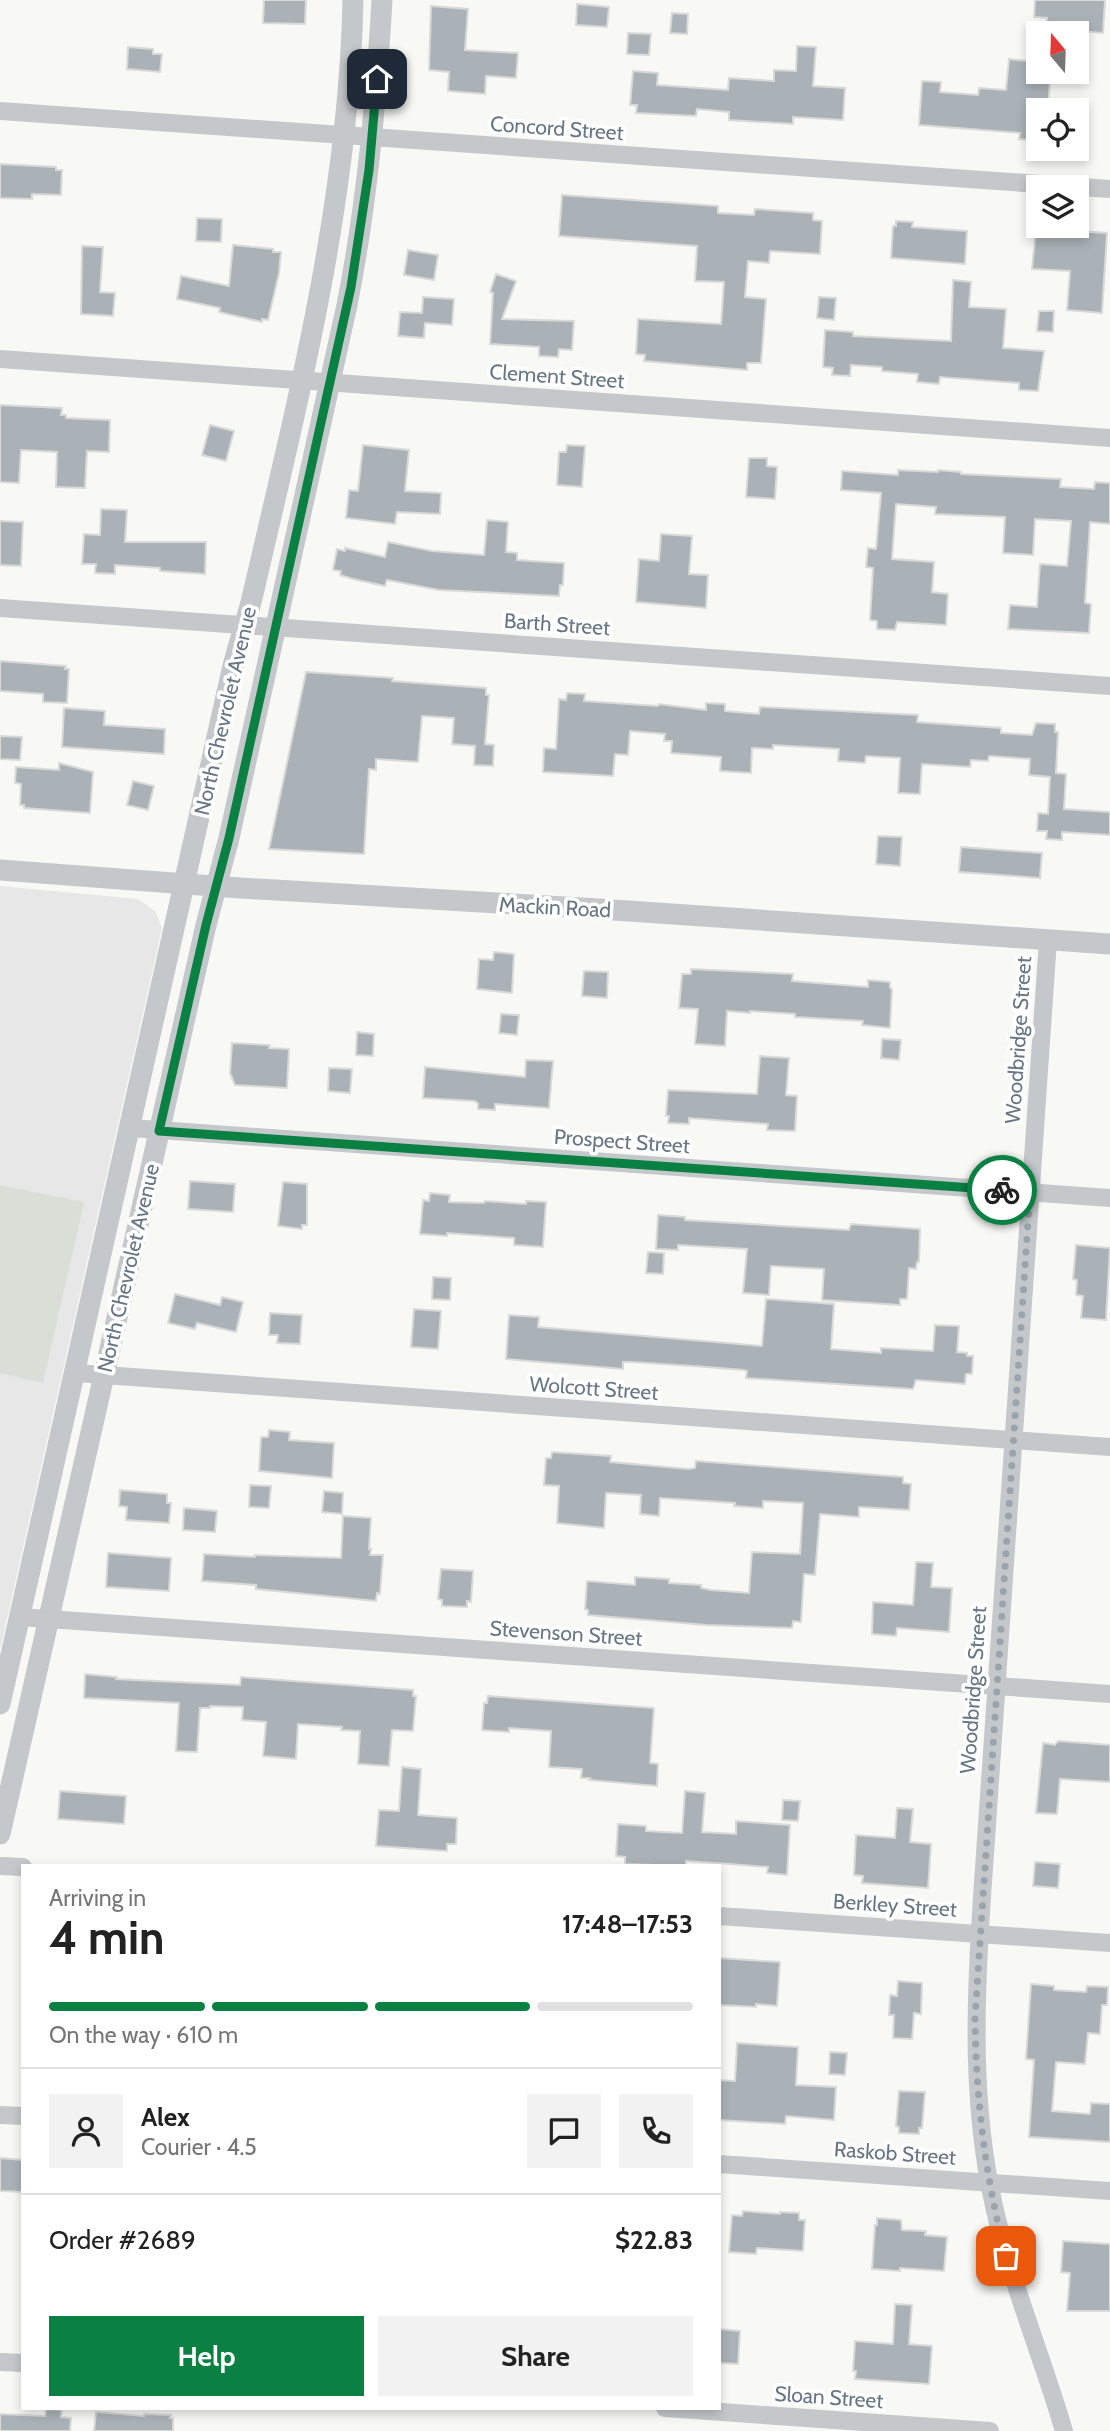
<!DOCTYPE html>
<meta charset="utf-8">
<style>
:root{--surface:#fff;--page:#f2f2f2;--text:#222;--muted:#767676;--line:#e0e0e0;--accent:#0b8043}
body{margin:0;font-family:Cabin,sans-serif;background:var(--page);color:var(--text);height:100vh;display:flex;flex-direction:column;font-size:26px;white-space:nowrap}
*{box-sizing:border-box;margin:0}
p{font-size:23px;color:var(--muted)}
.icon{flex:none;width:38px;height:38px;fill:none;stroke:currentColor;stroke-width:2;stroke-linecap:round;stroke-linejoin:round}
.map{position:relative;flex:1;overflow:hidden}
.side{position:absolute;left:21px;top:1864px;width:700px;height:546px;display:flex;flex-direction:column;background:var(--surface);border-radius:0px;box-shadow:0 4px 10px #0003}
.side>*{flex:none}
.needle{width:46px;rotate:341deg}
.buttons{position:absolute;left:1026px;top:21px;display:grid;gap:14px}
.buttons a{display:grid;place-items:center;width:63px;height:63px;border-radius:0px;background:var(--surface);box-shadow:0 4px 10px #0003;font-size:35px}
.pin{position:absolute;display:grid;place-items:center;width:60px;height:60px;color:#fff;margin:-30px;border-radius:14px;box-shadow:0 4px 10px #0006}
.courier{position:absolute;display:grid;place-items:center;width:70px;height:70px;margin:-35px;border:5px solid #0b8043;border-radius:50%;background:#fff;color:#222;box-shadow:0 2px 9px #0007}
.summary em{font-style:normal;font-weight:700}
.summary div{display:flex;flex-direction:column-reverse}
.summary{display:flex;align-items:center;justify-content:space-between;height:119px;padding:0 28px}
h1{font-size:46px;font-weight:700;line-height:52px}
.bar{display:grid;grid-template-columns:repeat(4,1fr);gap:10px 7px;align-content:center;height:84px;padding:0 28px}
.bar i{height:9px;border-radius:5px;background:var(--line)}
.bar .selected{background:var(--accent)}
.bar p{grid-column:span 4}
.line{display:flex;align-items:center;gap:18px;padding:0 28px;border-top:2px solid var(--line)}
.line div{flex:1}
.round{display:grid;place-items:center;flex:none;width:74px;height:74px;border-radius:0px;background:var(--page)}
.cta{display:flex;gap:14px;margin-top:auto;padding:14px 28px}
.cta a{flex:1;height:80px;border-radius:0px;background:var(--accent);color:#fff;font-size:28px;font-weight:700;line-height:80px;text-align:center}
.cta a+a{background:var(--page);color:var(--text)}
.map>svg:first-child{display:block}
</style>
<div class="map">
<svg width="1110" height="2431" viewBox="0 0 1110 2431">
<rect width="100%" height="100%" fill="#f8f8f5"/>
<path fill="#e6e7e6" d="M0 886 138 899 155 911 162 928 0 1650Z"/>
<path fill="#d9dfd6" d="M0 1185 84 1202 43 1383 0 1373Z"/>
<path fill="#abb2b7" stroke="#d9dad8" stroke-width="2" d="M264 0H306L305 24 263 23Z
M1035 0H1105L1103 33 1078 31V26L1046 24 1047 18 1034 17Z
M577 4 609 7 607 27 576 25Z
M431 6 468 9 465 50 518 53 516 78 486 76 485 94 448 91 449 72 429 70Z
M672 13 688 14 687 34 670 33Z
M628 33 651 34 649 55 627 54Z
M797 46 816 47 813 86 845 88 843 120 793 117V124L729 120V112L697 109 696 116 636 113 637 105H630L633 71 658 73 657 85 728 90 729 78 774 81V70L796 71Z
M128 47 153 49V54H162L160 72 127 69Z
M1009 59 1038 62 1039 80 1050 81 1048 110H1038L1037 141 1019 139 1020 133 919 125 922 81 941 82 940 92 978 95 979 88 1006 90Z
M0 164 56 167V170H62L61 195 32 194V199L0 198Z
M562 195 718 206V213L754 215 755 209 813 213V220L822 221 820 254 770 251 769 263 748 261 745 297 766 299 761 363H747V370L644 361 645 355 636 354 638 319 721 324 724 282 695 281 697 246 559 236Z
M197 218 222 219 221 242 196 241Z
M896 221 913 222 912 227 967 231 965 264 891 258 893 226H896Z
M1036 228 1107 233 1102 313 1067 310 1070 271 1032 269Z
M233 245 273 249V252H281L279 273 268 320 262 319V322L219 312 220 308 177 299 181 276 229 286Z
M82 246 103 247 100 292 115 293 113 316 81 314Z
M408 250 438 255 434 280 404 275Z
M496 274 516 281 502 319 574 321 572 350 559 349 558 357 539 356V347L490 344 493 293 490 292Z
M953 280 971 282 969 307 1006 309 1003 348 1044 351 1038 391 1019 390V383L940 377 939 384 917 382 918 374 882 371V367L851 365 850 376 832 375 833 368 823 367 825 330 853 332V336L951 341Z
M423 297 454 299 452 325 425 323 424 338 398 336 400 312 422 313Z
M819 297 836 298 834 320 817 318Z
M1039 311H1054L1053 332 1037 331Z
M0 405 62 408 61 415H66V418L110 420 109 452 87 451 85 488 56 487 57 452 21 450 19 483 0 482Z
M210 425 234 431 226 461 202 455Z
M363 445 409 450 405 491 441 493 440 514 397 512 395 524 346 518 349 490 358 491Z
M567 445 585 446 582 487 557 485 559 452H566Z
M749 458H767V466L777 467 775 499 746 497Z
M898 470 938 472V470L961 472V474L1061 479 1060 487 1094 489 1095 482 1110 483V524L1090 522 1085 603 1091 604 1089 633 1008 629 1010 605 1037 607 1040 564 1067 566 1071 521 1035 519 1033 555 1003 553 1005 517 935 514 936 507 896 504 892 559 934 562 932 592 948 594 946 625 897 622 895 630 877 629V621L870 620 873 568 866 567 868 548 876 549 881 493 841 490 842 471 898 475Z
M101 509 127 510 125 542H206L205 574 160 571V568L115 565V574L95 573 96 564H82L84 534 100 535Z
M487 520 508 522 506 552 517 553V560L564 563 563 585H560L559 596 439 590 387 580 385 586 353 579 340 575 341 571 333 570 337 549 345 551V548L385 557 388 542 432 551 484 555Z
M0 521 23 522 21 566 0 565Z
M661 534 692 536 689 574 708 575 706 608 636 602 639 559 659 561Z
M0 661 66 666 65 669H69L67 703 43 702V694L0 691Z
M306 672 393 678 392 681 486 688V695H489L485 744 494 745 493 766 474 765 475 746 452 744 454 718 422 716 418 762 376 759V770L369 769 364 854 269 849Z
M567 693 585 694 584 701 658 706 659 704 706 710V703L725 704V711L759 714 760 707 918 715 917 722 1001 728V733L1032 735 1036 723 1055 724V732H1058L1056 773 1066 774 1064 809 1110 812V835L1062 832V840L1046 839 1047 831H1037L1038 813 1048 814 1050 777 1029 775 1030 759 989 756 988 761 971 760 970 767 922 764 920 794 898 793 900 758 866 756 865 763 838 761 839 749 773 745V749L752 748 751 773 720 771 721 757 671 753 672 741H664L665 734 630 731 628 755 615 754 613 776 543 772 544 748 556 749 559 699 566 700Z
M64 708 105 711 104 725 165 729 164 754 62 747Z
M0 736 22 737 20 760 0 759Z
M59 763 93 772 90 813 24 808V805H20L21 784 15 783 16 767 59 770Z
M133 781 154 786 148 810 127 805Z
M878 836 902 837 900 866 876 864Z
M961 847 1042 853 1040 878 959 872Z
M494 952 514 954 512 993 477 989 479 959 493 960Z
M691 969 793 974 792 981 868 987V980L890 982V988L892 989 890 1028 862 1025 863 1021 795 1017V1014L750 1011V1013L727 1011 725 1046 695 1044 698 1009 679 1008 682 974H691Z
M584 971 608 972 607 998 582 996Z
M501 1014 519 1015 517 1035 499 1033Z
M357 1032 374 1034 373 1056 356 1055Z
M882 1039 901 1040 899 1060 881 1058Z
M232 1043 270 1045 269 1048 289 1049 287 1088 235 1085 230 1073Z
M760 1056 789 1058 786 1095 797 1096 795 1131 767 1130 768 1124 689 1118V1124L668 1123 669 1116H666L668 1090 757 1094Z
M526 1060 553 1061 549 1108 495 1104V1110L478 1109V1103L474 1101 423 1098 425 1067 525 1077Z
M329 1068 352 1069 350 1093 328 1091Z
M190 1181 235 1184 233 1212 188 1209Z
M283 1182 307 1184V1225H302V1229L278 1226Z
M430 1193 450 1195 449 1202 484 1203 485 1201 526 1204V1201L546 1202 543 1247 514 1245V1238L447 1233V1236L420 1234 423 1200 429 1201Z
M658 1215 685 1217V1220L849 1230 851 1224 920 1229 919 1262H917L916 1269 909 1268 907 1299H900V1305L822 1300 824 1269 771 1266 769 1295 743 1293 747 1249 678 1245V1250L656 1249Z
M1076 1245 1110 1248 1106 1320 1081 1318 1083 1296 1076 1295 1077 1280 1073 1279Z
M648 1252 664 1253 663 1274 646 1273Z
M433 1277 451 1278 450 1300 432 1299Z
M175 1294 220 1305 222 1297 243 1302 236 1332 197 1323 195 1329 168 1323Z
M766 1299 834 1304 831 1349 881 1353V1348L933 1351 935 1325 959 1326 957 1352 967 1353V1356H973L972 1374H966L965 1384 916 1380 913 1389 746 1378 747 1371 744 1370 693 1366 631 1362H623V1369L506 1359 509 1315 539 1317 538 1327 762 1346Z
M414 1309 441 1311 438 1349 411 1347Z
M270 1313 302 1315 300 1344 277 1343 278 1335H269Z
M269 1430 290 1432 289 1440 334 1443 332 1478 259 1471 261 1437H268Z
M552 1452 611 1456 610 1462 689 1469 695 1468 696 1461 903 1477V1483L911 1484 909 1510 859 1507V1517L820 1514 815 1575 804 1574 801 1622 793 1621 792 1628 706 1625 588 1615V1610L585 1609 587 1581 635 1585V1577L669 1579V1583L701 1585V1588L711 1590 749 1593 752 1552 800 1554 803 1503 763 1501V1508L734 1506 735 1503 660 1498 659 1516 640 1514 641 1495 606 1493 604 1528 557 1523 559 1486 544 1485 546 1458H551Z
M250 1485 271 1486 269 1508 249 1507Z
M120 1490 167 1494V1503H171L169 1523 126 1520 127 1507 119 1506Z
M324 1491 343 1493 342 1514 322 1512Z
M184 1508 217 1511 215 1532 183 1530Z
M343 1516 371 1518 369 1549H371L370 1555H383L380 1594 377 1593 376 1601 256 1589V1585L202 1581 204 1554 255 1557V1555L341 1558Z
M108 1553 171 1558 169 1591 106 1587Z
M916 1562 933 1563 931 1587 952 1588 949 1632 897 1628 896 1636 872 1634 873 1602 913 1605Z
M441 1569 473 1571 471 1602 467 1601V1607L442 1606V1600L438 1599Z
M85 1674 117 1677 116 1679 240 1685 241 1677 413 1690V1696H416L413 1731 392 1730 389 1766 358 1764 360 1731 341 1730 342 1727 298 1724 296 1759 263 1756 266 1722 242 1720 243 1707 210 1706V1708H200L197 1752 176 1751 179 1703 84 1698Z
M488 1696 654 1708 650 1763 658 1764 657 1786 589 1780 590 1778H581L582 1769 549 1767 551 1731 509 1728V1732L482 1730 484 1703H487Z
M1058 1741 1110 1745V1782L1060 1779 1057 1814 1036 1813 1043 1743 1055 1745Z
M402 1767 421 1769 418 1815 457 1818 456 1844H447V1851L376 1846 379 1810 399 1811Z
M60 1791 126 1796 124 1824 58 1819Z
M685 1791 705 1793 702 1832 736 1834V1821L790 1825 787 1875 767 1873 768 1867 729 1864 686 1861V1866L625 1864V1857L616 1856 618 1824 646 1826V1831L682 1833Z
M783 1800 800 1801 798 1821 782 1820Z
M897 1808 913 1809 910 1842 931 1844 928 1888 862 1883 863 1876 854 1875 856 1835 895 1838Z
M1035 1862 1060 1864 1058 1888 1033 1886Z
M719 1958 780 1962 777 2006 756 2004V2007L719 2005Z
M898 1981 922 1983 921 2014 914 2013 912 2039 893 2038 894 2015H889L890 1995 897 1996Z
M1031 1984 1054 1986V1990L1086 1992 1087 1986 1108 1987 1107 2005H1102L1100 2034 1088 2033 1085 2064 1056 2062 1052 2111 1090 2114 1091 2103 1110 2104V2142L1029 2137 1034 2060 1026 2059Z
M737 2043 798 2047 796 2085 836 2087 834 2120 786 2116 785 2124 719 2120V2080L735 2081Z
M830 2052 847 2053 845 2075 829 2074Z
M899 2091 925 2092 922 2128H919V2134L899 2133V2127L896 2126Z
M0 2158 23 2160V2192L0 2191Z
M743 2211 780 2214V2212L799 2213V2220H805L803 2251 757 2248 756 2254 729 2252 732 2215 742 2216Z
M877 2218 901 2220 902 2230 926 2231 925 2235 947 2237 944 2271 900 2268V2271L872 2269 875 2225H877Z
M1063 2241 1110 2244V2311H1067L1070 2273 1061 2272Z
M895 2304 912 2305 909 2344 932 2346 929 2384 855 2379 856 2371H853L855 2341 893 2344Z
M719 2329 740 2331 738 2364 719 2363Z
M46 2409 62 2410 61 2417 71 2418 70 2431H0V2414L45 2416Z
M96 2412 144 2416V2414L171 2415 170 2418H173V2431H94Z"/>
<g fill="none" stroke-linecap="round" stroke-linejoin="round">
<path stroke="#c4c8cb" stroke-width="18" d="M0 111 1110 189
M0 359 1110 438
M0 608 1110 686
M1048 940 982 1897C975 2001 971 2104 994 2206 1011 2283 1042 2356 1064 2431
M131 1128 1110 1198
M76 1373 1110 1447
M20 1617 1110 1694
M0 1866 23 1867
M719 1916 1110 1943
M0 2115 23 2116
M719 2164 1110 2191
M0 2362 23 2363
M665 2408 990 2431"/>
<path stroke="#c4c8cb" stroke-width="21" d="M0 870 240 888 599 909 1110 944
M0 1704C79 1360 155 1015 232 670 238 645 247 620 253 594 298 399 349 202 353 0
M0 1834 206 925 229 838 347 305C367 204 376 103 382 0"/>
</g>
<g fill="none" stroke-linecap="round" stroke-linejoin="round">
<path stroke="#9aa4ac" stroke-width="7" stroke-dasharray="0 12.6" d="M1002 1190 1030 1192 975 2018C976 2099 985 2177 1006 2256"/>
<path stroke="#0b8043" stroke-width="9" d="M377 79 369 170 351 287 229 838 206 925 159 1131 1002 1190"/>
</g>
<g text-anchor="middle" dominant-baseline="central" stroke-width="7" stroke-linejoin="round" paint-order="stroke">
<g font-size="21" fill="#687785" stroke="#fff">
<text transform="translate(557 128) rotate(4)">Concord Street</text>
<text transform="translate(557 376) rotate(4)">Clement Street</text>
<text transform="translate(557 624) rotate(4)">Barth Street</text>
<text transform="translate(225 711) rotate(-77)">North Chevrolet Avenue</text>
<text transform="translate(555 907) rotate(3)">Mackin Road</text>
<text transform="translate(1018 1040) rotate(-86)">Woodbridge Street</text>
<text transform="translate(622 1141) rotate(4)">Prospect Street</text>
<text transform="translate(128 1268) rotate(-77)">North Chevrolet Avenue</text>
<text transform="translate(594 1388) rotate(4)">Wolcott Street</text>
<text transform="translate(566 1633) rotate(4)">Stevenson Street</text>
<text transform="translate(973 1690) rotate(-86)">Woodbridge Street</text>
<text transform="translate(895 1905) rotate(4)">Berkley Street</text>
<text transform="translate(895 2153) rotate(4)">Raskob Street</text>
<text transform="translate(829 2397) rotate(4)">Sloan Street</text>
</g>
</g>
</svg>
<div class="buttons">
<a><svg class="needle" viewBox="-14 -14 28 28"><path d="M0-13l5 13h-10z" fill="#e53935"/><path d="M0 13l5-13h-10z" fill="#767676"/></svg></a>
<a><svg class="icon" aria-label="locate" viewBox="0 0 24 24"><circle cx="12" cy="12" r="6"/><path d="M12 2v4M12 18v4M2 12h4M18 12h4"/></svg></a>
<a><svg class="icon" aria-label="layers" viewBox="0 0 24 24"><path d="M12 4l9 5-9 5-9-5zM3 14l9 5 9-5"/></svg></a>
</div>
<div class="pin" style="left:1006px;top:2256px;background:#ea580c"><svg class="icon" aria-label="bag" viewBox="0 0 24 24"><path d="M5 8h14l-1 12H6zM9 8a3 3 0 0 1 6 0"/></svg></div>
<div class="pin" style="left:377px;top:79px;background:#1f2937"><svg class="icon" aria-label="home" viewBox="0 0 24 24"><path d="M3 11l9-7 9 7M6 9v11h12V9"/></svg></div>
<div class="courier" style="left:1002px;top:1190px"><svg class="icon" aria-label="bike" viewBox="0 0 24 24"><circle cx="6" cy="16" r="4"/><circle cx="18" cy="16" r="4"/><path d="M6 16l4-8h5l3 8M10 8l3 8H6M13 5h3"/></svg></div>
<section class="side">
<div class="summary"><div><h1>4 min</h1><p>Arriving in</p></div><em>17:48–17:53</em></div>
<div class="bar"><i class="selected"></i><i class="selected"></i><i class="selected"></i><i></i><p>On the way · 610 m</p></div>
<div class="line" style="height:126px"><a class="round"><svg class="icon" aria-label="person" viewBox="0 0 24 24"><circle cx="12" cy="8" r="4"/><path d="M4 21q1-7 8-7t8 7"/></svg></a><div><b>Alex</b><p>Courier · 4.5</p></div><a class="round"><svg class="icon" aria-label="chat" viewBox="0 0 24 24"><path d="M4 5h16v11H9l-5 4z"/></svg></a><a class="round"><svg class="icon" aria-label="phone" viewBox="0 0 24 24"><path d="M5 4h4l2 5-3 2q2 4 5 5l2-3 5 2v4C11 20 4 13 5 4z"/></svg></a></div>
<div class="line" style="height:91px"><div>Order #2689</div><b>$22.83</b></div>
<div class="cta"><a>Help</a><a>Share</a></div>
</section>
</div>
